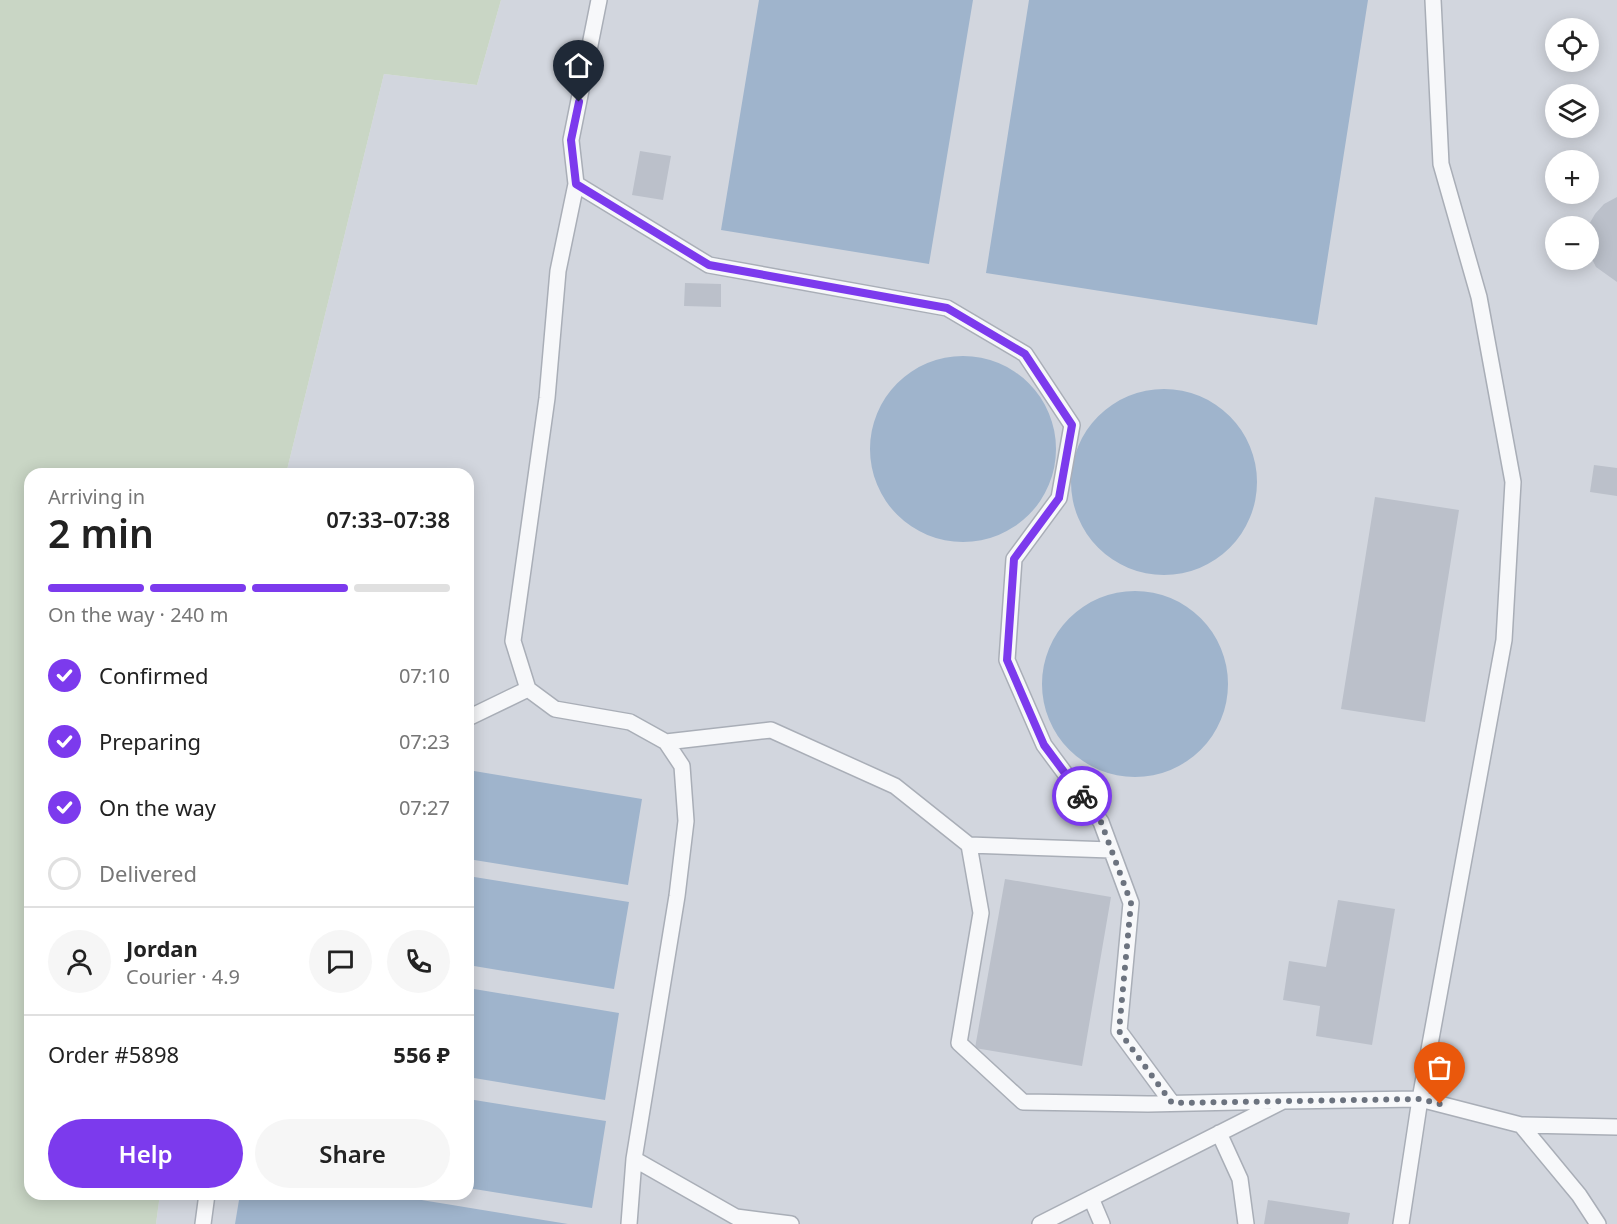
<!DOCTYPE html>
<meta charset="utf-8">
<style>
:root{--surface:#fff;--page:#f6f6f6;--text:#222;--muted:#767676;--line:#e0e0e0;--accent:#7c3aed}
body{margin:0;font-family:"Noto Sans",sans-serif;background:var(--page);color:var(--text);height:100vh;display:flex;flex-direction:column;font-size:22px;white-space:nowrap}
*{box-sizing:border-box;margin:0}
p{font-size:20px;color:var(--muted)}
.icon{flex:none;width:33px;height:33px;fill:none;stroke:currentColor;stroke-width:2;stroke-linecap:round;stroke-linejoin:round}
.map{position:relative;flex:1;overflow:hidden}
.details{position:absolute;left:24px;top:468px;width:450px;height:732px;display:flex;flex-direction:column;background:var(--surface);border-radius:18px;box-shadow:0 3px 15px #0003}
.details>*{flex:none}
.controls{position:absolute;left:1545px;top:18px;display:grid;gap:12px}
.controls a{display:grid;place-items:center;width:54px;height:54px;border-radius:50%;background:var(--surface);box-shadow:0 3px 15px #0003;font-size:30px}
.pin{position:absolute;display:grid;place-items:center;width:51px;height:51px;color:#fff;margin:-62px -26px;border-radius:50% 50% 50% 0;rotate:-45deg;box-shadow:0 0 6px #0007}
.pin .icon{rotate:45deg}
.courier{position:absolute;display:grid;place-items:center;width:60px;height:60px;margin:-30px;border:4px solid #7c3aed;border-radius:50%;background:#fff;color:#222;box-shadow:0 2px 8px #0007}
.overview em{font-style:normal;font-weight:600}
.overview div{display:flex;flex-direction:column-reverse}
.overview{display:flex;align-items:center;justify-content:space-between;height:102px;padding:0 24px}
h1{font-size:39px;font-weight:600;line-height:45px}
.bar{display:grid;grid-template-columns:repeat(4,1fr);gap:9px 6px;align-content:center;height:72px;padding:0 24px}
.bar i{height:8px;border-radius:4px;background:var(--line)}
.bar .on{background:var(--accent)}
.bar p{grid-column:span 4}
.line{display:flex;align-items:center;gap:15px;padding:0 24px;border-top:2px solid var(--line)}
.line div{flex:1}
.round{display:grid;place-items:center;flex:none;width:63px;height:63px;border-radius:32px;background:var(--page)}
ol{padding:0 24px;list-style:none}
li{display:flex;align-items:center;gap:18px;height:66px}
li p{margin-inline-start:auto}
li .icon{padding:6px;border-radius:50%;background:var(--accent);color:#fff;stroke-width:4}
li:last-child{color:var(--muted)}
li i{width:33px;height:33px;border:3px solid var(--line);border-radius:50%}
.cta{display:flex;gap:12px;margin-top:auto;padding:12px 24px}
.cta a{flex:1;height:69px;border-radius:36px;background:var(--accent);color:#fff;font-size:24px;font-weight:600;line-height:69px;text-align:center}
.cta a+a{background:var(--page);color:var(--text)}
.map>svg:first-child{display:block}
</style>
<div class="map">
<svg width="1617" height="1224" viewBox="0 0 1617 1224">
<rect width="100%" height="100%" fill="#e4e7ec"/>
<path fill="#d2d6de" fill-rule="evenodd" d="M501 0H1617V1224H156L160 1194H468V474H286L384 74 477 85ZM1556 28H1588V62H1556ZM1556 94H1588V128H1556ZM1556 160H1588V194H1556ZM1556 226H1588V260H1556Z"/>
<path fill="#c9d6c5" d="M0 0H501L477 85 384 74 286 474H30V1194H160L156 1224H0Z"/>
<path fill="#9fb4cc" d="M759 0H973L929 264 721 230Z
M1029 0H1368L1317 325 986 273Z
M870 449a93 93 0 1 1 186 0a93 93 0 1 1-186 0Z
M1071 482a93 93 0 1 1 186 0a93 93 0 1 1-186 0Z
M1042 684a93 93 0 1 1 186 0a93 93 0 1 1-186 0Z
M468 770 642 799 628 885 468 859Z
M468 876 629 902 614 989 468 965Z
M468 988 619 1013 605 1100 468 1077Z
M468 1099 606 1121 592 1208 468 1188Z
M240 1194H385L568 1224H235Z"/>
<path fill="#bbc0ca" d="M640 151 671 156 663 200 632 195Z
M1617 197V282L1596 267 1588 251V226L1595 214 1604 204Z
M685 283 721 284V307L684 306Z
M1594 465 1617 468V496L1590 492Z
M1375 497 1459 510 1425 722 1341 709Z
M1005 879 1111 897 1082 1066 975 1048Z
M1338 900 1395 909 1372 1045 1316 1036 1320 1006 1283 1000 1289 961 1326 967Z
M1268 1200 1350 1213 1348 1224H1264Z"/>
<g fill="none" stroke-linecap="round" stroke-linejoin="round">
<defs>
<path id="service" d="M599 0 571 140 576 184 558 271 547 398 513 641 528 689 555 709 630 722 666 742 682 766 686 821 677 896 634 1159 629 1224
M576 184 709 265 947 308 1025 354 1072 425 1059 498 1014 559 1007 660 1044 745 1101 822 1131 903 1119 1031 1172 1103
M468 718 528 689
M666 742 771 730 895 786 969 845 981 913 959 1043 1023 1102 1148 1104 1283 1101
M969 845 1111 850
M1521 1125 1579 1195 1598 1224
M1219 1133 1240 1179 1246 1224
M634 1159 736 1217 791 1224
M1091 1198 1102 1224
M203 1224 207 1194
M1040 1224 1283 1101 1420 1099 1521 1125 1617 1127
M1401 1224 1420 1099 1504 640 1513 482 1479 297 1441 164 1433 0"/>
</defs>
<use href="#service" stroke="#a9aeb7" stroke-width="18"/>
<use href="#service" stroke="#f7f8fa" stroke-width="15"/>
</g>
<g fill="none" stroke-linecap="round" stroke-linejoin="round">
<path stroke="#6c737f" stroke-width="6" stroke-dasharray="0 10.8" d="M1082 796 1101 822 1131 903 1119 1031 1172 1103 1420 1099 1440 1104"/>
<path stroke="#7c3aed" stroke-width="8" d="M579 102 571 140 576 184 709 265 947 308 1025 354 1072 425 1059 498 1014 559 1007 660 1044 745 1082 796"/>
</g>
</svg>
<div class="controls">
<a><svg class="icon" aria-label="locate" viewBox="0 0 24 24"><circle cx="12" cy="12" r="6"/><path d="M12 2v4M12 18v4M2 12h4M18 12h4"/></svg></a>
<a><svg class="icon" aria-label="layers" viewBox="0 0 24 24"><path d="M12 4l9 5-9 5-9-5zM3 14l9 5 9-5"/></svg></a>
<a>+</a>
<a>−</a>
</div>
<div class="pin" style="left:1440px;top:1104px;background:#ea580c"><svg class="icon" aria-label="bag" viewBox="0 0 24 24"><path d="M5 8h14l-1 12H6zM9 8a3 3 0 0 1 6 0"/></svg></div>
<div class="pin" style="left:579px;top:102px;background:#1f2937"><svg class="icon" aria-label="home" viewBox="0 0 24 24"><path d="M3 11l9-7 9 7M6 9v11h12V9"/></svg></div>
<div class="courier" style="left:1082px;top:796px"><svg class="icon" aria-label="bike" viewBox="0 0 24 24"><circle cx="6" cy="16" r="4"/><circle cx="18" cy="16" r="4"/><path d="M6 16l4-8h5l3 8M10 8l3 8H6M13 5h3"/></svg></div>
<section class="details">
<div class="overview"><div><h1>2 min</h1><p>Arriving in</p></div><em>07:33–07:38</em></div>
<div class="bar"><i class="on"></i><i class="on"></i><i class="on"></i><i></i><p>On the way · 240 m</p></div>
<ol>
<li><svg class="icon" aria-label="check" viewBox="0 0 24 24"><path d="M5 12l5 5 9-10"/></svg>Confirmed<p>07:10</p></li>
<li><svg class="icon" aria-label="check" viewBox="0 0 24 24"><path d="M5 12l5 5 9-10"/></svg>Preparing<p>07:23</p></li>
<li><svg class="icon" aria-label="check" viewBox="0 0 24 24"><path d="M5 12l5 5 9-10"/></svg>On the way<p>07:27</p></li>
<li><i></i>Delivered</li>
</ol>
<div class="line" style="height:108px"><a class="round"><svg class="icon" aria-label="person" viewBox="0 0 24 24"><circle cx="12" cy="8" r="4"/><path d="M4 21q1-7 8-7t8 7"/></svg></a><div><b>Jordan</b><p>Courier · 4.9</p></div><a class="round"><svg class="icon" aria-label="chat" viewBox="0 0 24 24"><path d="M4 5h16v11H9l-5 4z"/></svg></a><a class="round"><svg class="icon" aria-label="phone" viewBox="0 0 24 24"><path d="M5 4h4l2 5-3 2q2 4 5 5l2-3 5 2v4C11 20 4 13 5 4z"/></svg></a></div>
<div class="line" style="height:78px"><div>Order #5898</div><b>556 ₽</b></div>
<div class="cta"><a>Help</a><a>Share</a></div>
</section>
</div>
